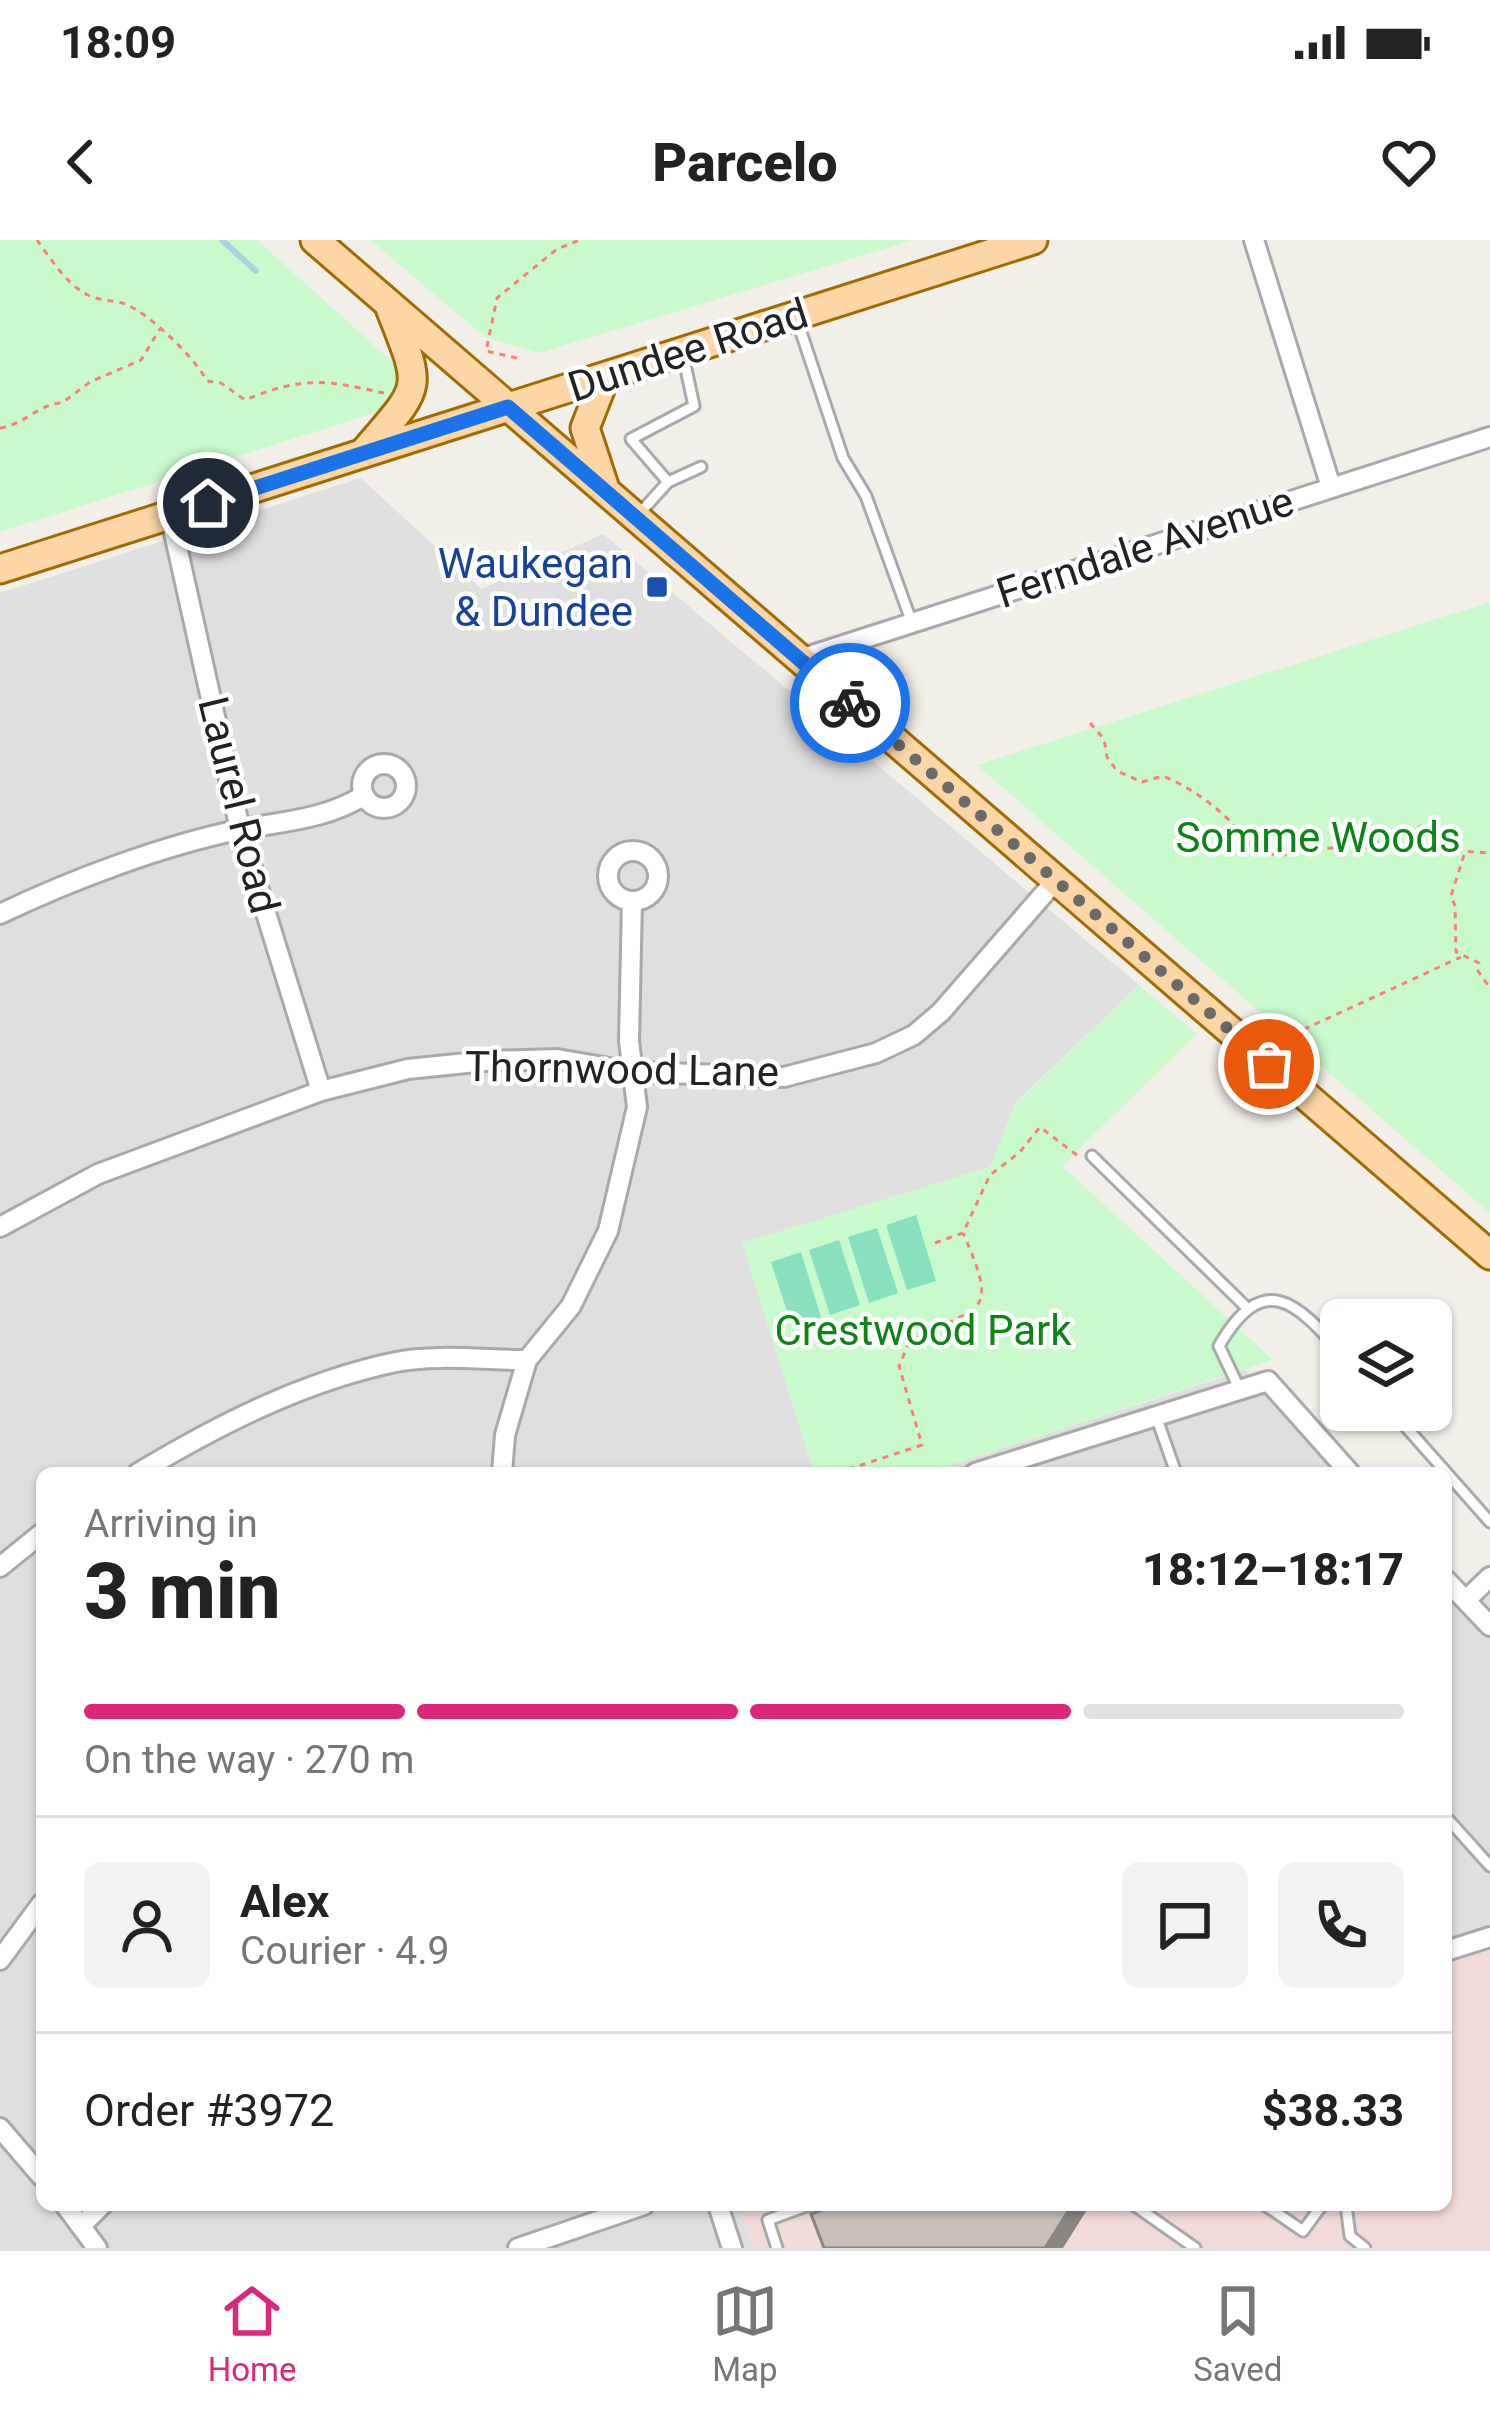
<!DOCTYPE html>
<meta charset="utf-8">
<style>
:root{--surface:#fff;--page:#f2f2f2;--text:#222;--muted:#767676;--line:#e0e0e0;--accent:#db2777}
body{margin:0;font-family:Roboto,sans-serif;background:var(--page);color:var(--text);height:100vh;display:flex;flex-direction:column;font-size:45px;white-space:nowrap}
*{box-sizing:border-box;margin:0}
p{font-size:39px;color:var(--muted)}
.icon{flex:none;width:66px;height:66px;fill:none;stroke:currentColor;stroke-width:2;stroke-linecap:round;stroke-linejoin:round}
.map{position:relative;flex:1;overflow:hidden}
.panel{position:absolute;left:36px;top:1227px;width:1416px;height:744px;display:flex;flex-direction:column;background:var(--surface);border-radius:18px;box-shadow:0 3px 9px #0004}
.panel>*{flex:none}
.tools{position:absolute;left:1320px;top:1059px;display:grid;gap:24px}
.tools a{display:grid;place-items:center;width:132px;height:132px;border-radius:18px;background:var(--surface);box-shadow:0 3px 9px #0004;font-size:60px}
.pin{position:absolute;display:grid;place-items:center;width:102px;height:102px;color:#fff;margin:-51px;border:6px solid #fff;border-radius:50%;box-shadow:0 3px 12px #0007}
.courier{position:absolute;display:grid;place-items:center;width:120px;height:120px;margin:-60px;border:9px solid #1a73e8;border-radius:50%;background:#fff;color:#222;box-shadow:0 3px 15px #0007}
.overview em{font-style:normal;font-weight:800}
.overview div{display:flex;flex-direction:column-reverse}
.overview{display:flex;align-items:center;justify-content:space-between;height:204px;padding:0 48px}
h1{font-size:78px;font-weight:800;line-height:90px}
.bar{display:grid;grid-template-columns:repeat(4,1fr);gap:18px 12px;align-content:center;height:144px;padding:0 48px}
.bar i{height:15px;border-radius:9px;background:var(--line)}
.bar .selected{background:var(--accent)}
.bar p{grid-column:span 4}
.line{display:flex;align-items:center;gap:30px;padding:0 48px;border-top:3px solid var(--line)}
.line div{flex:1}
.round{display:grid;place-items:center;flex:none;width:126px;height:126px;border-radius:18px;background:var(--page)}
.status{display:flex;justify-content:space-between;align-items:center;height:84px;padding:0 60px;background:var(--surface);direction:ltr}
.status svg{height:33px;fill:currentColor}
header{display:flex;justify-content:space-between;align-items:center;height:156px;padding:0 48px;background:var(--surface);font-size:54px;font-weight:800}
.tab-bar{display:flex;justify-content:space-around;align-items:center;height:168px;border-top:3px solid var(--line);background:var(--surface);font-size:33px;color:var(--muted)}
.tab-bar a{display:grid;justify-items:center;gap:6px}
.tab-bar .selected{color:var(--accent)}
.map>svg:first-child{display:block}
</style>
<div class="status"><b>18:09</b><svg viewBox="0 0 49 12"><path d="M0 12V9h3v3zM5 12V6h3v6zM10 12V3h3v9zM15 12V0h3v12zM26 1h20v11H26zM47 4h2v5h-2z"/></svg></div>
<header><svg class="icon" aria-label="back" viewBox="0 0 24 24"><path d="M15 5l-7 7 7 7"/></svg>Parcelo<svg class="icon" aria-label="heart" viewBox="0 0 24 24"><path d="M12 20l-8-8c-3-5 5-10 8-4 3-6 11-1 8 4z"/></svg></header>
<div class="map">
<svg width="1490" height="2008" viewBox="0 0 1490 2008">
<rect width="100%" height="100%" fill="#f2efe9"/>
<path fill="#e0dfdf" d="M361 238 481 349 603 294 1139 745 1015 863 991 927 743 1003 814 1233H42V1965H740L754 2008H0V353Z
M1245 1130 1336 1233H926Z
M1490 1324V1704L1446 1718V1357L1453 1364Z"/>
<path fill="#f2dad9" d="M1490 1704V2008H754L740 1965H1446V1718Z"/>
<path fill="#c8facc" d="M0 0H257L406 134 396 166 0 292Z
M370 0H914L539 113 485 97Z
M1490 362V973L977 525Z
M1139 745 1197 794 1062 926 1273 1120 926 1233H814L742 1003 990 927 1015 864Z"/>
<path fill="#88e0be" d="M916 975 936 1041 907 1050 886 985Z
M877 988 898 1053 869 1063 848 997Z
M839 1000 860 1065 830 1075 809 1010Z
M801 1012 821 1077 792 1087 771 1022Z"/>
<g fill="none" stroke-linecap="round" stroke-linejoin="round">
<path stroke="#aad3df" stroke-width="6" d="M222 0 256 31"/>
<defs>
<path id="service" d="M797 80 843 218 866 256 912 383
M668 242 631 199 694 166 683 115
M639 274 668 242 701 227
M1092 916 1246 1067
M1239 1148 1219 1106C1263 1030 1296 1061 1341 1113
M1391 1170 1490 1282
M1156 1176 1176 1233
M1446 1577 1490 1626
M1134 1965 1195 2008
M1265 1965 1303 1991 1322 1965
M1346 1965 1350 1996 1365 2008
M777 2008 768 1980 809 1965"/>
<path id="minor" d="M1254 0 1331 247
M170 275 240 589 321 851
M800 419 1490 197
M362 546a22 22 0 1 1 44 0a22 22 0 1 1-44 0Z
M608 636a25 25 0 1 1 50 0a25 25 0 1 1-50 0Z
M0 674C71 640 161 606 238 590 282 581 324 580 363 556
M0 987 98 934 321 851 408 829 486 821 557 819 633 832 784 837 876 813 914 795 941 772 1056 640
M138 1233C218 1185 304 1141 396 1122 434 1114 487 1120 527 1120
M502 1233 505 1195 527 1120 571 1066 608 991 637 867 629 801 632 661
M975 1233 1268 1141 1350 1233
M0 1327 42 1293
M1446 1340 1490 1386
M1466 1360 1490 1337
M1446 1711 1490 1697
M0 1720 42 1663
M0 1888 42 1937
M65 1965 97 2008
M718 1965 732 2008
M82 1985 102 1965
M518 2008 644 1965"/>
<path id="primary" d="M315 0 1490 1015
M605 137 585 188 605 249
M365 211C423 143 423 152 390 68
M0 329 1033 0"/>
</defs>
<use href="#service" stroke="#a9a9a9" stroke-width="15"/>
<use href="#minor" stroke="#a9a9a9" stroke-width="24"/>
<use href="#primary" stroke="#a06b00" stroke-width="33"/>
<path stroke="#fa8072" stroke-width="3" stroke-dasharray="6 6" stroke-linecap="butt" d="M37 0C50 18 67 45 88 55 99 61 114 60 125 64 149 73 196 119 207 141L221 143 245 160C303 136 325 140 384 153
M517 118 486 111 497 58 557 9 580 0
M0 188C24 185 40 163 62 163L90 142 141 120 160 89
M1090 483 1104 499 1107 517 1117 531 1142 542 1163 536C1203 553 1232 579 1258 613L1287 615 1307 609 1333 608 1357 612 1396 592 1430 585 1460 611 1490 613
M1464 615 1451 656 1455 666 1456 712 1479 723 1478 731 1490 748
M1286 805 1296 793 1461 717
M935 1003 963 993 990 935 1019 913 1040 887 1078 916
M837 1233 922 1205 899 1126 909 1103C976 1062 1003 1083 963 993"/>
<use href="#service" stroke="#fff" stroke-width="9"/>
<use href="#minor" stroke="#fff" stroke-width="18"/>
<use href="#primary" stroke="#fcd6a4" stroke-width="27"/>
</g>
<path fill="#8b8681" d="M1072 1965H1090L1063 2008H1045Z"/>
<path fill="#c7bfb8" stroke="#8b8681" stroke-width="3" d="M835 1965H1072L1045 2008H824L811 1974Z"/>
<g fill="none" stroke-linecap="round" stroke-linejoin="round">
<path stroke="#6b6a68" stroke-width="12" stroke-dasharray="0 21.6" d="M850 463 1269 824"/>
<path stroke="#1a73e8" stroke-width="15" d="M208 263 508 167 850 463"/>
</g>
<rect fill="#1a4fb4" stroke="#fff" stroke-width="4.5" x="645" y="335" width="24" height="24" rx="6"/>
<g text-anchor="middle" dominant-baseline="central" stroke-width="9" stroke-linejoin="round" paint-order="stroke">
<g font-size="42" fill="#222" stroke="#fff">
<text transform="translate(688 110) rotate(-18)">Dundee Road</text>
<text transform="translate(1145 307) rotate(-18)">Ferndale Avenue</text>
<text transform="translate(239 565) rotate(76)">Laurel Road</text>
<text transform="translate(622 829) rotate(1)">Thornwood Lane</text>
</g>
<g font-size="42" fill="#164399" stroke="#fff" text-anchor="end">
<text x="633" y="323">Waukegan<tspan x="633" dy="48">&amp; Dundee</tspan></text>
</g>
<g font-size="42" fill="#0c8416" stroke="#fff">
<text x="1318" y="597">Somme Woods</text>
<text x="923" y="1090">Crestwood Park</text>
</g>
</g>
</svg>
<div class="tools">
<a><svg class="icon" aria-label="layers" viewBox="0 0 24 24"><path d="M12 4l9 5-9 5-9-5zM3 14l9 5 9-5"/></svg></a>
</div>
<div class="pin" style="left:1269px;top:824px;background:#ea580c"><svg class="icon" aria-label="bag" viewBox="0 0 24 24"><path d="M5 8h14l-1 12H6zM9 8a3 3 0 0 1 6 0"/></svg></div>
<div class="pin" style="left:208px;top:263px;background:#1f2937"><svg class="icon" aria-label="home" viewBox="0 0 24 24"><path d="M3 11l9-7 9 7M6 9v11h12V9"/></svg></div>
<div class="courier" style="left:850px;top:463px"><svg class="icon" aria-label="bike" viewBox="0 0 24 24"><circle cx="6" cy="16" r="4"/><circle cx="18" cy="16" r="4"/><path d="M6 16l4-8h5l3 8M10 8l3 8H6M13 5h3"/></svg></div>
<section class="panel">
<div class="overview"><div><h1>3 min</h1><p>Arriving in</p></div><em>18:12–18:17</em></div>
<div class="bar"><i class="selected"></i><i class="selected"></i><i class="selected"></i><i></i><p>On the way · 270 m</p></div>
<div class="line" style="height:216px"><a class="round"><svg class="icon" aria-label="person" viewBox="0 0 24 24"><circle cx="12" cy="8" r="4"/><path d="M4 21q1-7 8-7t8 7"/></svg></a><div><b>Alex</b><p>Courier · 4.9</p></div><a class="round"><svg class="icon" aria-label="chat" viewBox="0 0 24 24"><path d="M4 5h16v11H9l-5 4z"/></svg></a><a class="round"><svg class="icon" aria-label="phone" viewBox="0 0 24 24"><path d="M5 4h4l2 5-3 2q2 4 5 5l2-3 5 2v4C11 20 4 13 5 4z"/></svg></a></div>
<div class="line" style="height:156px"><div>Order #3972</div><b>$38.33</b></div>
</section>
</div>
<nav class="tab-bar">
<a class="selected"><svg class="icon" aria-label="home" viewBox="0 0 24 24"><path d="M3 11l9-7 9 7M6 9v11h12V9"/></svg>Home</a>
<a><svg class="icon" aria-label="map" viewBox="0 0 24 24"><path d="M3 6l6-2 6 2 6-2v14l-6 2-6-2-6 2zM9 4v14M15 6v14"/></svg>Map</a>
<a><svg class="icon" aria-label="saved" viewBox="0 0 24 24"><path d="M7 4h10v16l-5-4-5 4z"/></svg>Saved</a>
</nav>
